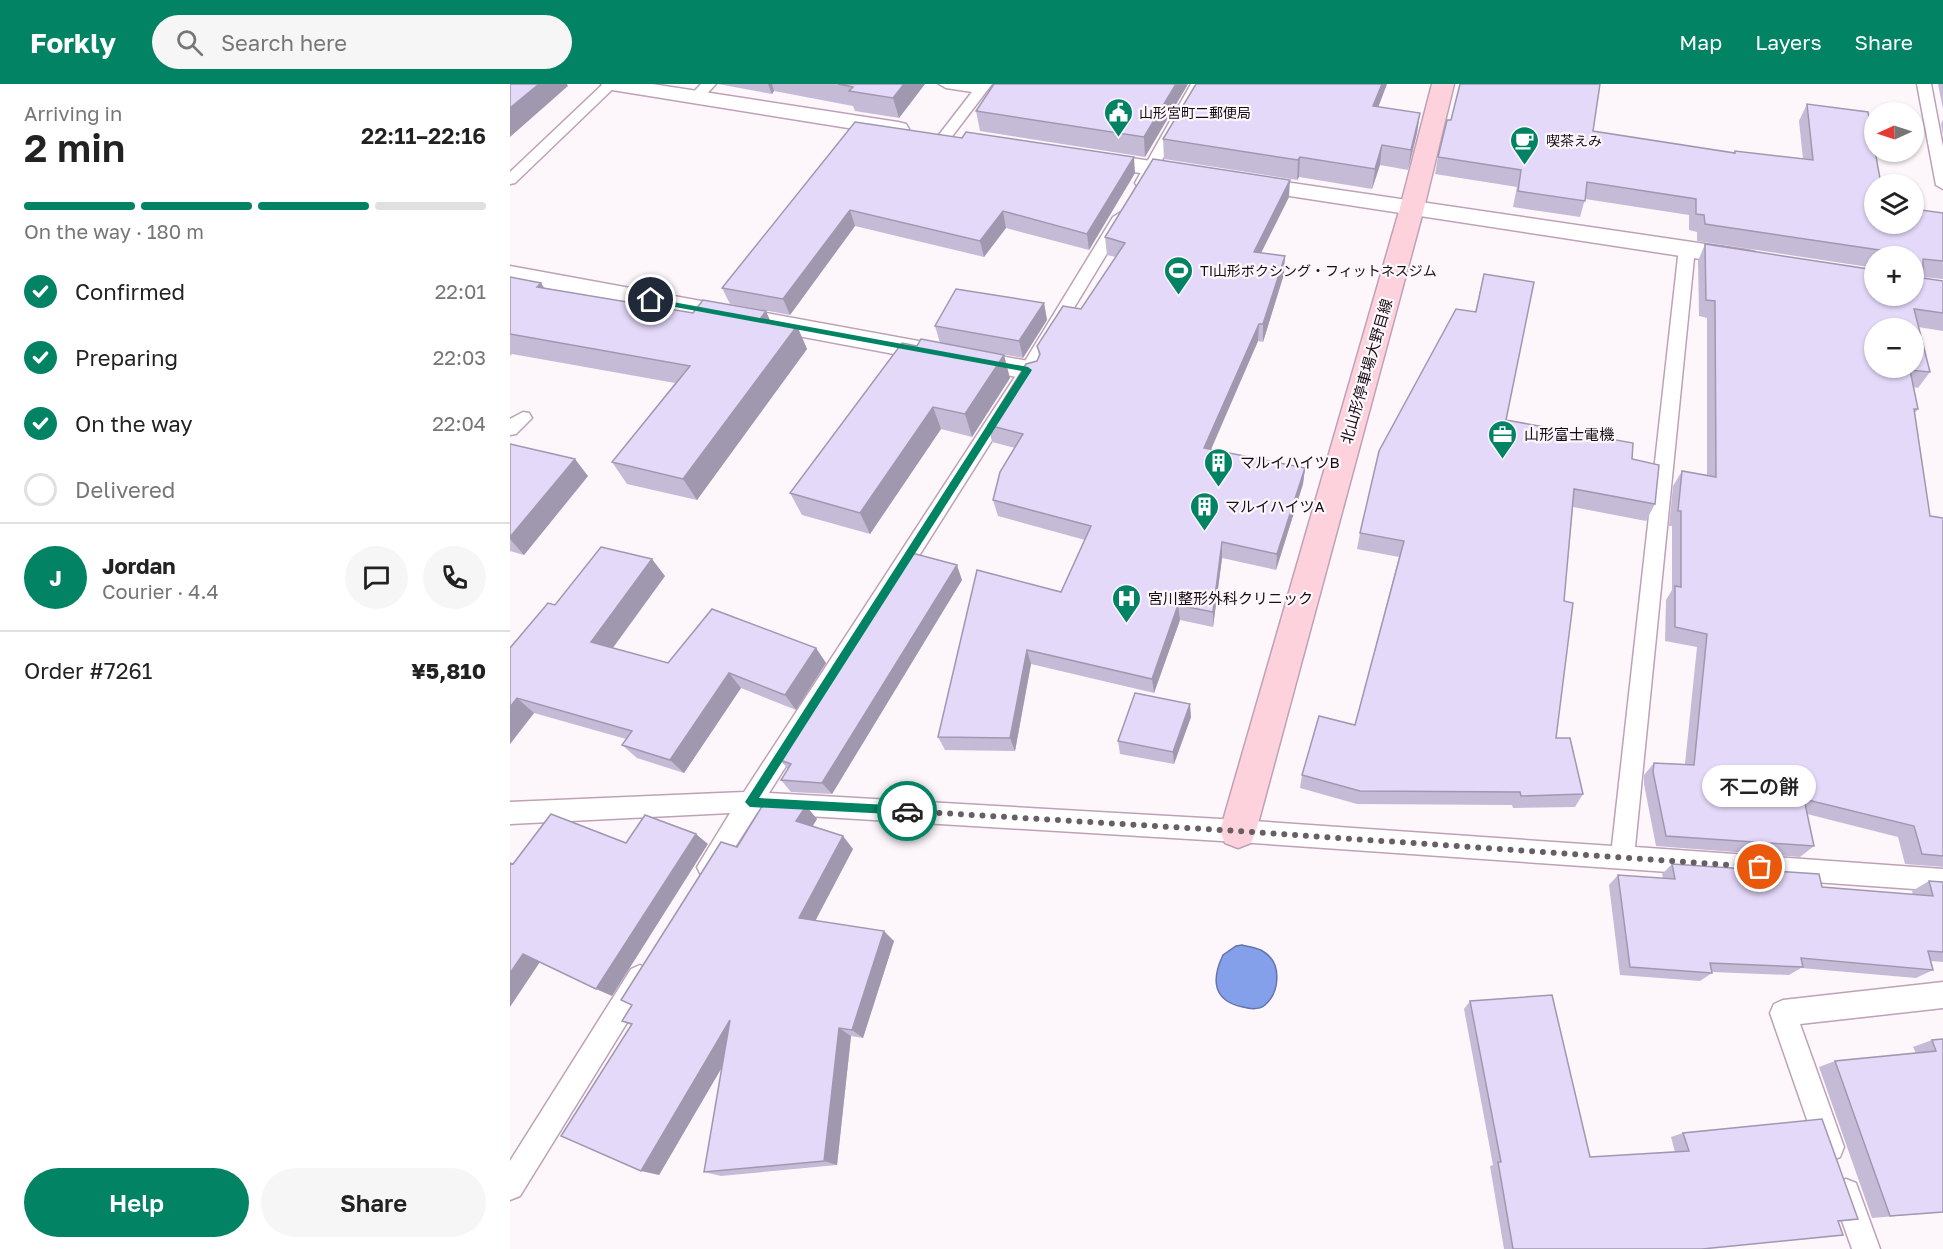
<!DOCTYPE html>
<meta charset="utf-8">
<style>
:root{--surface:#fff;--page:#f6f6f6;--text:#222;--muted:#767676;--line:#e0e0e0;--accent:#028364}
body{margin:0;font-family:"Golos Text","Noto Sans JP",sans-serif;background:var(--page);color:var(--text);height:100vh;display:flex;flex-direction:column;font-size:22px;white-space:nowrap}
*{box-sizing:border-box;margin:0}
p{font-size:20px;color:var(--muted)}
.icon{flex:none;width:33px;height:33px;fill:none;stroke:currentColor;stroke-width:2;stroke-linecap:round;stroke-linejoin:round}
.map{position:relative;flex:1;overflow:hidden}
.panel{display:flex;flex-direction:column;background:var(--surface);width:510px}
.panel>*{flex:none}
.needle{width:39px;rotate:267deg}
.fabs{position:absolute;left:1354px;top:18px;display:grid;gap:12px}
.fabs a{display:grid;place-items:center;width:60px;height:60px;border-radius:50%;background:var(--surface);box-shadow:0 2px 4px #0004;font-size:30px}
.pin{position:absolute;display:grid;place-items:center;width:51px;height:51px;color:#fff;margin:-26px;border:3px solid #fff;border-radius:50%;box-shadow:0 2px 6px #0007}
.courier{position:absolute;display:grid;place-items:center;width:60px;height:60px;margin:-30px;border:4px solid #028364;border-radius:50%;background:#fff;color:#222;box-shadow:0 2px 8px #0007}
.bubble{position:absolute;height:42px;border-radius:21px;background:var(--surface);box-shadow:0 2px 4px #0004;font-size:20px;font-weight:600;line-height:42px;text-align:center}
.headline em{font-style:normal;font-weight:600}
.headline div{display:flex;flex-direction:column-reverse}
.headline{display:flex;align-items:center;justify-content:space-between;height:102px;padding:0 24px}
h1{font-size:39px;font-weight:600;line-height:45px}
.bar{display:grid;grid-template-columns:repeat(4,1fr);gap:9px 6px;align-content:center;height:72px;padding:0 24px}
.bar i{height:8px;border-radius:4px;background:var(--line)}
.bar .on{background:var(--accent)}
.bar p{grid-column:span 4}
.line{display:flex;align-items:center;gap:15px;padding:0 24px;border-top:2px solid var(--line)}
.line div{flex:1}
.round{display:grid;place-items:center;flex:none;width:63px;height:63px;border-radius:32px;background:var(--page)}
ol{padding:0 24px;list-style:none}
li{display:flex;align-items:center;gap:18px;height:66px}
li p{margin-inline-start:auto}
li .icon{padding:6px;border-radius:50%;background:var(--accent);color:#fff;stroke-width:4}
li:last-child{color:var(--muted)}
li i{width:33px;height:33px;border:3px solid var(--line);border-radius:50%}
.primary-button{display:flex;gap:12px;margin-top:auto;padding:12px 24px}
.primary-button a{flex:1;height:69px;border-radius:36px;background:var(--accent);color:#fff;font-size:24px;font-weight:600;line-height:69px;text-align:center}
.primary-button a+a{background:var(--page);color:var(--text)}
header{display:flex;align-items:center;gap:36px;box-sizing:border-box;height:84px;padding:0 30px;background:var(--accent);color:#fff}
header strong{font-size:28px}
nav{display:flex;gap:33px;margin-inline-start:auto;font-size:21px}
.search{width:420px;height:54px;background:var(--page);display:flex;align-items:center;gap:15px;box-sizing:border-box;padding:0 21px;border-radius:33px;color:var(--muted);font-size:22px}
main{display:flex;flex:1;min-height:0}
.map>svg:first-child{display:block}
</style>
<header>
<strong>Forkly</strong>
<div class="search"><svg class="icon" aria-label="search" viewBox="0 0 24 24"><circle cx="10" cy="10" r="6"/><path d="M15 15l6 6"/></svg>Search here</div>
<nav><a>Map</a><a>Layers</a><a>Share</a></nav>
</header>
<main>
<section class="panel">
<div class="headline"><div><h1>2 min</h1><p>Arriving in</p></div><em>22:11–22:16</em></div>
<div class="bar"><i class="on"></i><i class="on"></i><i class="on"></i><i></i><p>On the way · 180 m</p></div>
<ol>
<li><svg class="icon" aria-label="check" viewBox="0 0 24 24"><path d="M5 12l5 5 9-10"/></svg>Confirmed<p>22:01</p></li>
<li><svg class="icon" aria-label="check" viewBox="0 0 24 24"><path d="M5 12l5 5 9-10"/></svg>Preparing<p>22:03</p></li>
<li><svg class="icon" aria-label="check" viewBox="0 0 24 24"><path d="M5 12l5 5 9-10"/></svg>On the way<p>22:04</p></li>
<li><i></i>Delivered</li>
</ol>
<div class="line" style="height:108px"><b class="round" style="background:var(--accent);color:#fff">J</b><div><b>Jordan</b><p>Courier · 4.4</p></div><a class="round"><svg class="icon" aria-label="chat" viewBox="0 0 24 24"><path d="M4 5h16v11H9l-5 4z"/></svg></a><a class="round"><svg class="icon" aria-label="phone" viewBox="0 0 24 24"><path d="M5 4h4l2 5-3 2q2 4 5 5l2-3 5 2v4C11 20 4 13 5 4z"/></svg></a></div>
<div class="line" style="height:78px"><div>Order #7261</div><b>¥5,810</b></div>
<div class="primary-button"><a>Help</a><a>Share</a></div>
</section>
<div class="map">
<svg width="1433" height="1165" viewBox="0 0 1433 1165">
<rect width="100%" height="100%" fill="#fdf7fc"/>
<path fill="#85a0eb" stroke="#6474aa" stroke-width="1.5" d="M732 861C739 863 749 864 754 868 772 879 770 908 755 921 749 926 740 925 733 923 703 917 701 896 713 871L726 862Z"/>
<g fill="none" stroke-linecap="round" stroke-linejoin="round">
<defs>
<path id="service" d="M93 0H108L5 99 0 100V88Z
M191 0H206L191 16H181L179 13Z
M429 0H482L440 55 435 56 428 52 462 8 436 4Z
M681 0H695L639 99 632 103 627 102 625 99Z
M1407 0H1421L1433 63V105L1426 101Z
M611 128 619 133 524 290 259 709 728 736 1102 762 1169 164 1177 159 1185 164 1125 763 1433 785V807L728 758 247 729 207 791 199 794 191 791 187 783 220 729 0 740V718L234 708 512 282 603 133Z
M13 328 19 329 22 334 6 350 0 351V335Z
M130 881 139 885 143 894 139 903 10 1112 0 1116V1077L121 885Z
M1433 898V924L1290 940 1334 1063 1330 1073 1320 1077 1310 1073 1260 929 1264 920 1273 916Z
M1336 1095 1346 1099 1370 1165H1342L1322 1109 1326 1099Z"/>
<path id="minor" d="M91 0H142L388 38 396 40 399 45 396 50 388 52 102 6 95 4Z
M581 68 681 83 689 85 692 90 689 95 681 97 573 80 570 75 573 70Z
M735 92 1236 166 1245 168 1248 174 1245 180 1236 182 727 104 723 99 727 94Z
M0 182 518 277 528 279 531 286 528 293 518 295 0 198Z"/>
<path id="secondary" d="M922 0H944L914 124 746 747 741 759 728 764 715 759 710 747 890 124Z"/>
</defs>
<use href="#service" stroke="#bfa1b7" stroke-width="3"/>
<use href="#minor" stroke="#bfa1b7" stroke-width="3"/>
<use href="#secondary" stroke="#bfa1b7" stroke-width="3"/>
<use href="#service" fill="#fff" fill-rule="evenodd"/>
<use href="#minor" fill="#fff" fill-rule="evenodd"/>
<use href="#secondary" fill="#fdd2dc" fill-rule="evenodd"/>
</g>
<path fill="#c5bbd7" d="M208 0H415L389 34 345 27 343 22 264 7 262 10Z
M678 0 635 73 470 47 466 27Z
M877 0 868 23 910 29 907 49 898 86 870 81 862 105 789 93 787 96 654 75 653 55Z
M1428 0H1433V25Z
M1297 20 1365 140 1433 129V195L1413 193V194L1433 197V247L1408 243 1420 288 1408 304 1404 303 1408 325 1405 329 1420 432 1433 434V783L1395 780 1388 753 1297 730 1304 762 1290 773 1146 762 1134 700V691L1144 679 1175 680 1187 563 1155 557 1156 516 1162 506V442H1159L1163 402 1172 387 1197 392V234L1189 232 1188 177 1195 160 1365 212 1404 172H1365V184L1187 157V148L1179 146V131L1075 115 1070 133 1003 123 1007 103 925 90 928 73 1224 68 1225 67 1293 75 1289 37Z
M1433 36V51L1431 40Z
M345 38 625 89 579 166 496 144 474 173 345 142 280 231 220 220 212 204Z
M779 113 751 169 774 190 753 258 748 257 701 366 795 384 793 400 766 486 712 474 703 543 670 536 644 609 521 580 505 667 435 666 428 653 551 508 575 456 488 432 483 416 505 364 482 358 478 341 527 277 529 271 527 262 571 225 606 173 597 171 595 153Z
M974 190 996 336 1122 375 1145 420 1136 437 1063 423 1054 517 1046 654 1073 710 1065 723 1003 724 1002 721 847 720 790 704 792 691 845 641 889 473 847 465 850 449 965 228Z
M0 193 35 204 183 229 260 236 287 242 297 265 187 416 117 400 102 378 165 299 2 270 0 272Z
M534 219 537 236 513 274 430 259 425 242Z
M407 262 500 294 462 353 431 345 360 450 292 431 280 409Z
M0 360 78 392 14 471 0 467Z
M155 492 103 564 158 579 306 564 316 579 286 626 231 604 174 689 127 674 112 661 116 655 24 629 0 660V564L45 521Z
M452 496 322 710 281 708 271 696 278 685 270 676 303 626 299 622Z
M681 633 664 680 610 670 608 657Z
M296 722 307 735 302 742 343 765 305 837 384 857 353 954 341 952 327 1081 211 1092 194 1088 212 983 149 1091 121 941 112 937 227 763Z
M1162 780 1312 803 1403 811 1402 807 1419 797 1433 798V878L1421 877 1423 886 1406 894 1291 884 1279 891 1202 888V889L1190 897 1110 891 1099 801 1108 791 1153 794 1152 790Z
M960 917 1080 1073 1165 1068 1161 1053 1173 1049 1348 1135 1328 1138 1192 1165H994L980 1082 983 1081 954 925Z
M1433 955V1128L1362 1134 1309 983 1325 977 1406 969 1403 963 1422 956Z"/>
<path fill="#a098af" d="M29 0H57L58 2 0 53V24Z
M258 0H262L264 7 262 10Z
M394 0H415L389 34 383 14Z
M666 0H678L635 73 634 53Z
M872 0H877L861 42 863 22Z
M910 29 907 49 898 86 901 66Z
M872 61 870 81 862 105 865 85Z
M624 73 625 89 579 166 577 150Z
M790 73 789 93 787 96 788 76Z
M780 96 779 113 743 185 744 168Z
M340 126 345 142 280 231 273 215Z
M493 127 496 144 474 173 470 157Z
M775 172 774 190 753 258V240Z
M31 199 46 222 27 203Z
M534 219 537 236 513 274 509 257Z
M256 227 266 250 250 235Z
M749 240 748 257 694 381V364Z
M287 242 297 265 187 416 173 395Z
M494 271 500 294 462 353 455 330Z
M423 323 431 345 360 450 350 429Z
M65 375 78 392 14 471 0 455V453Z
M795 384 793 400 766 486 767 470Z
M712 458V474L703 543V528Z
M142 475 155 492 96 573 81 558Z
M447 481 452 496 322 710 312 699Z
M668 521 670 536 644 609 642 595Z
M306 564 316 579 286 626 275 611Z
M517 566 521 580 505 667 500 654Z
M219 589 231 604 174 689 160 676Z
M7 614 24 629 0 660V623Z
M680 620 681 633 664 680 663 668Z
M296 722 307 735 298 750 286 737Z
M186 750 198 760 102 912 86 905Z
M333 752 343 765 301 845 289 834Z
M374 847 384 857 353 954 342 946Z
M13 870 30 878 0 923V889Z
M220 936 235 944 149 1091 131 1087Z
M329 944 341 952 327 1081 314 1077Z"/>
<path fill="#e5d9fa" stroke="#a098af" stroke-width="1.5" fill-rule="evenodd" d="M0 0H29L0 24Z
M328 0H394L383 14 339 7 343 3Z
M484 0H666L634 53 466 27Z
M686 0H872L863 22 910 29 901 66 872 61 865 85 790 73 788 76 653 55Z
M950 0H1090L1083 47 1225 69V67L1303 76 1297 20 1358 28 1371 100H1365V140H1404V125L1433 129V177L1413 175V194L1433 197V229L1404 225 1420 288 1400 286 1408 325H1404L1420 432 1433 434V772L1412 770 1404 742 1294 715 1304 762 1156 752 1143 688 1144 679 1184 681 1197 550 1165 543V502L1171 503V427H1168L1172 387 1206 393 1205 217 1196 216 1195 160 1365 186V212H1404V172H1378V170L1376 167 1195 140 1194 131 1186 130V115L1077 98 1075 117 1008 107 1011 86 928 73 937 36H941ZM1365 244H1404V284H1365Z
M345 38 452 54 456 48 624 73 577 150 493 127 470 157 340 126 273 215 212 204Z
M643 75 780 96 744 168 775 172 753 240H749L694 364 795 384 767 470 712 458 703 528 668 521 642 595 517 566 500 654 428 653 467 486 551 508 581 442 483 416 490 388 513 350 478 341 516 280 527 277 530 270 527 262 553 222 571 225 615 159 595 153Z
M974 190 1024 198 996 336 1123 359 1122 375 1149 381 1145 420 1064 405 1054 517 1063 519 1046 654H1060L1073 710 1011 712 1010 708 850 707 792 691 809 632 845 641 894 457 850 449 869 367 946 225 966 228Z
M0 193 31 199 27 203 183 229 193 216 256 227 250 235 287 242 173 395 102 378 180 282 0 250Z
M446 205 534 219 509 257 425 242Z
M411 255 494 271 455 330 423 323 350 429 280 409 392 259 407 262Z
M0 360 65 375 0 453Z
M91 463 142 475 81 558 158 579 202 525 306 564 275 611 219 589 160 676 112 661 122 647 7 614 0 623V564L38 519 45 521Z
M402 469 447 481 312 699 271 696 281 680 270 676 304 624 299 622 330 574 333 575Z
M625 609 680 620 663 668 608 657Z
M254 719 296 722 286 737 333 752 289 834 374 847 342 946 329 944 314 1077 194 1088 220 936 131 1087 51 1052 122 940 112 937 122 921 111 916 211 758 227 763Z
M41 730 116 759 135 731 186 750 86 905 13 870 0 889V779L3 780Z
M1162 780 1309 790 1312 803 1423 812 1419 797 1433 798V868L1418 867 1423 886 1291 874 1293 883 1200 879 1202 889 1120 883 1108 791 1165 795Z
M1042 911 1080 1073 1179 1067 1173 1049 1312 1035 1348 1135 1328 1137 1333 1151 1192 1165H1003L988 1078H991L960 917Z
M1433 955V1128L1380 1132 1325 977 1426 967 1422 956Z"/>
<path fill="#028364" d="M141 214 518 283 522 286 249 714 397 722 401 724V731L240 723 235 718 512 287 138 218 137 216Z"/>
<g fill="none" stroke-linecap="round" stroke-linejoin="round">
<path stroke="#685e65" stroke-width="6" stroke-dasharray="0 10.8" d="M397 727 728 747 1250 783"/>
</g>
<defs>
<symbol id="civic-pin" viewBox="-11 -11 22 30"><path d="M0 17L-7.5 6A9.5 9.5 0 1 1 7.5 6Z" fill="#028364" stroke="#fdf7fc"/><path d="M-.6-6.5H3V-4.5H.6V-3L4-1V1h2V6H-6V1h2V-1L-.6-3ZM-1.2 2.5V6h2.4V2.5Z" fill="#fff"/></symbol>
<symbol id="cafe-pin" viewBox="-11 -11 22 30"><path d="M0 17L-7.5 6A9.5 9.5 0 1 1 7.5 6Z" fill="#028364" stroke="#fdf7fc"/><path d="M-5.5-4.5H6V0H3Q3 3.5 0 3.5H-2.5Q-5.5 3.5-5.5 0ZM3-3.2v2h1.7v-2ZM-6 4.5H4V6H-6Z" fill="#fff"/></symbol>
<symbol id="stadium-pin" viewBox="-11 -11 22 30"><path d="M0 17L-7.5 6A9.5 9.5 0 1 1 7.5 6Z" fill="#028364" stroke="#fdf7fc"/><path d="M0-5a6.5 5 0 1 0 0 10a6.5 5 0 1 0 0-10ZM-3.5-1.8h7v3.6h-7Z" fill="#fff"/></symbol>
<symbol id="office-pin" viewBox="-11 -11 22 30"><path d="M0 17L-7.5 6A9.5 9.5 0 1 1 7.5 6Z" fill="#028364" stroke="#fdf7fc"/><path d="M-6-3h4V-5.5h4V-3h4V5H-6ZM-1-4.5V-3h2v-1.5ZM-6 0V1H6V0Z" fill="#fff"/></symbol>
<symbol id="building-pin" viewBox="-11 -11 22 30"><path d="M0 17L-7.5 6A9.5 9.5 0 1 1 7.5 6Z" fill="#028364" stroke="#fdf7fc"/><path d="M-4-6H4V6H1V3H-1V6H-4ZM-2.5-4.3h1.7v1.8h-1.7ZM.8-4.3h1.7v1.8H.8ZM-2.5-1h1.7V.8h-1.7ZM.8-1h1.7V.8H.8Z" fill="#fff"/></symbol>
<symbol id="hospital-pin" viewBox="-11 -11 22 30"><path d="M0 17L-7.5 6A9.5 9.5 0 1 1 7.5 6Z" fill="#028364" stroke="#fdf7fc"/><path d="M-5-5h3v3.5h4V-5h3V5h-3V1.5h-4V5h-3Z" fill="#fff"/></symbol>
</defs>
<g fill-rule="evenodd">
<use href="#civic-pin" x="592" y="12" width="33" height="45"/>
<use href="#cafe-pin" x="998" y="40" width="33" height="45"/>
<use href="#stadium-pin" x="652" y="170" width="33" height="45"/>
<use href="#office-pin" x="976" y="334" width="33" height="45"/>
<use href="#building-pin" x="692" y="362" width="33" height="45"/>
<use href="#building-pin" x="678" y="406" width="33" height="45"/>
<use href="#hospital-pin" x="600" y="498" width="33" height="45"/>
</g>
<g text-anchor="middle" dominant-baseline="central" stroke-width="4.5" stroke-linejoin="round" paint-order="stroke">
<g font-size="14" fill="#170c14" stroke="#fdf7fc" text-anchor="start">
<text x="629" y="28">山形宮町二郵便局</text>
<text x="1036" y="56">喫茶えみ</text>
<text x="690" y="186">TI山形ボクシング・フィットネスジム</text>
</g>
<g font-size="15" fill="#170c14" stroke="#fdf7fc">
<text transform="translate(856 287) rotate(-74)">北山形停車場大野目線</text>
</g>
<g font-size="15" fill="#170c14" stroke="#fdf7fc" text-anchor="start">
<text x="1014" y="350">山形富士電機</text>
<text x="730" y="378">マルイハイツB</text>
<text x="715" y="422">マルイハイツA</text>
<text x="638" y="514">宮川整形外科クリニック</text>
</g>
</g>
</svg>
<div class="fabs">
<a><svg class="needle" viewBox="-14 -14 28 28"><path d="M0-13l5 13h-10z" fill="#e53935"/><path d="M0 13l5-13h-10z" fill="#767676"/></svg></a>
<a><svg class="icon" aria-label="layers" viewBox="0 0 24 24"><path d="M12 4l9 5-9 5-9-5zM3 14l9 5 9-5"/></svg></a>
<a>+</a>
<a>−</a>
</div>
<div class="pin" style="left:1250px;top:783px;background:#ea580c"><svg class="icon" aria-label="bag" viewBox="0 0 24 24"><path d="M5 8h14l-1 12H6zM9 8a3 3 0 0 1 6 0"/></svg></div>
<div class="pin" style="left:141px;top:216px;background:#1f2937"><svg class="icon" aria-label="home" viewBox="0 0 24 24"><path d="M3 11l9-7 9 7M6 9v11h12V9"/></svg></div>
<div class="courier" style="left:397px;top:727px"><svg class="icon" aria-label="car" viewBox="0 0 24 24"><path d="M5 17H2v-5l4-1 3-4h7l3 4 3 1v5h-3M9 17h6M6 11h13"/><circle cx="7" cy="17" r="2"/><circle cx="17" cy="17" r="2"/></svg></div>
<div class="bubble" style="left:1192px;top:681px;width:114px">不二の餅</div>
</div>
</main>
